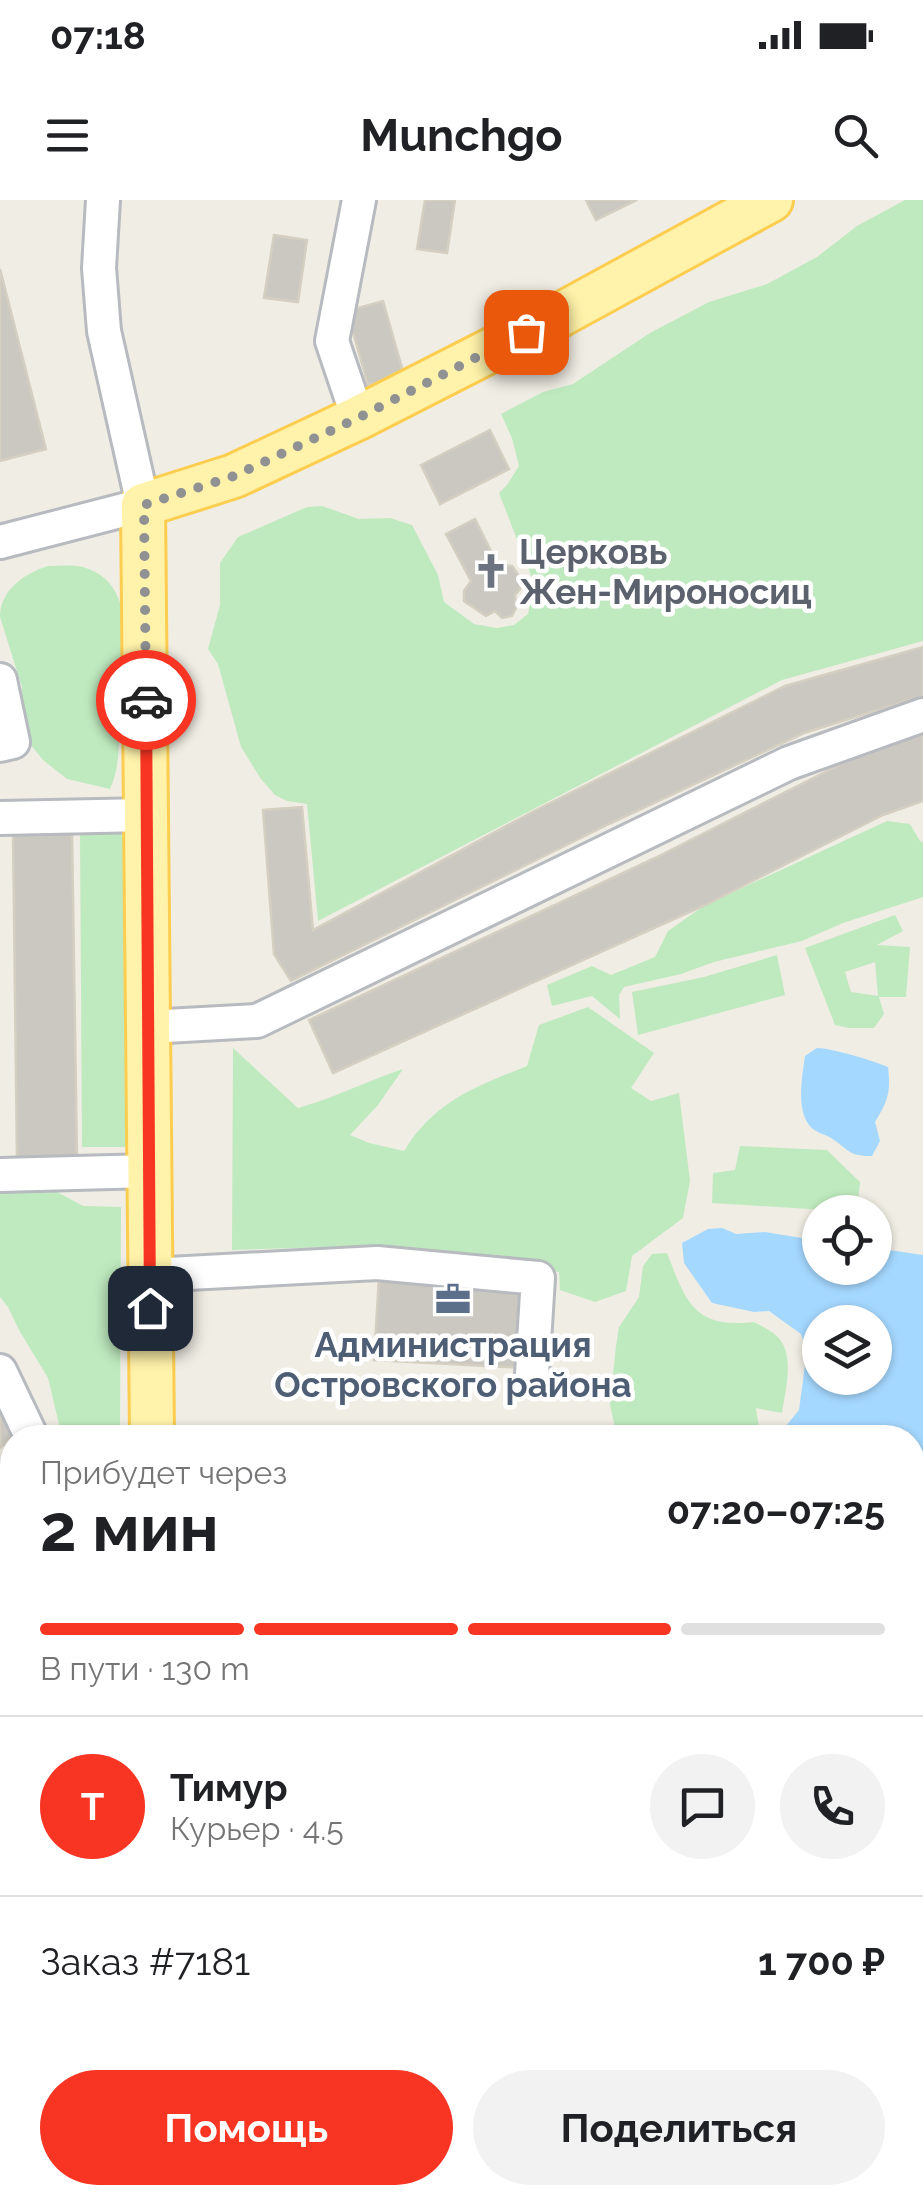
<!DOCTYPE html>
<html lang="ru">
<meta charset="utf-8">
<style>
:root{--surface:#fff;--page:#f2f2f2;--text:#202124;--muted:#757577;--line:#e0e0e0;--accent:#f83422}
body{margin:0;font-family:Raleway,sans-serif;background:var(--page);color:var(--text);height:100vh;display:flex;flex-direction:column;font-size:38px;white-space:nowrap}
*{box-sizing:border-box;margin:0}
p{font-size:32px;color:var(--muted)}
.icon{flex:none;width:55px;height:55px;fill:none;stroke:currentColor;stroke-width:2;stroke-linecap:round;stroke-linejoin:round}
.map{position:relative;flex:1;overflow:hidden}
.side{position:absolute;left:0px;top:1225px;width:925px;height:780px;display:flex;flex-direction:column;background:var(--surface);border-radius:40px 40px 0 0;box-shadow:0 2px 8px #0004}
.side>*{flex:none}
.controls{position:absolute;left:802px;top:995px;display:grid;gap:20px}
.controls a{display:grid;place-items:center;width:90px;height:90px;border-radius:50%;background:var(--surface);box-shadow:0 2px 8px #0004;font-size:50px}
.pin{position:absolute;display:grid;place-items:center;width:85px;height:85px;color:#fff;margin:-42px;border-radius:20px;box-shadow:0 5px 15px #0006}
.courier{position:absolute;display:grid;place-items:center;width:100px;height:100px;margin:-50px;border:8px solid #f83422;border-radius:50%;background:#fff;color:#222;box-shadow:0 2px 12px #0007}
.summary em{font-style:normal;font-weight:700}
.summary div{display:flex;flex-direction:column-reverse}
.summary{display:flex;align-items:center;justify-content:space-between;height:170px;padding:0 40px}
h1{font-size:65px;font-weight:700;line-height:75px}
.bar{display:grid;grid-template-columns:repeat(4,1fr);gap:15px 10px;align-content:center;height:120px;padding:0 40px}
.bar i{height:12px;border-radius:8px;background:var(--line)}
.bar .on{background:var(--accent)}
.bar p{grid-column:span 4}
.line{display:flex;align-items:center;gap:25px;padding:0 40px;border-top:2px solid var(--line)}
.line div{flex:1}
.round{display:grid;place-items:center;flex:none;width:105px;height:105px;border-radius:52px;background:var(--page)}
.primary-button{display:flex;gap:20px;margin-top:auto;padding:20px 40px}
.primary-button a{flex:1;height:115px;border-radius:60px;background:var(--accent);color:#fff;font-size:40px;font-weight:700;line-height:115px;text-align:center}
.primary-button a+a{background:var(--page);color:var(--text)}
.status{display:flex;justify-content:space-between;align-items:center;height:70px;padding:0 50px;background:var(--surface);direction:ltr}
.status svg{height:28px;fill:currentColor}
header{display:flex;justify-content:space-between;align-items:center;height:130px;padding:0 40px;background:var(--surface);font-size:45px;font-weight:700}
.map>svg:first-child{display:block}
</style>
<div class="status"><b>07:18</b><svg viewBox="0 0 49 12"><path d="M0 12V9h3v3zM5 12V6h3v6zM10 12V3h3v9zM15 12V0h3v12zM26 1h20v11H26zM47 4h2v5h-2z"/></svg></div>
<header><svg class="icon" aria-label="menu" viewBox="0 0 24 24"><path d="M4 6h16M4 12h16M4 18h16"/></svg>Munchgo<svg class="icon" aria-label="search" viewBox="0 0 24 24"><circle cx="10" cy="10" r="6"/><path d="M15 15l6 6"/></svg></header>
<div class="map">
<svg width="923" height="2005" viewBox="0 0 923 2005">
<rect width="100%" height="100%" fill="#f0ede4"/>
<path fill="#bfeabf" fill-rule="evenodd" d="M905 0H923V441L782 480 318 721 307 604 287 601 275 595 261 579 241 547 218 464 208 449 220 405V363L238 337 307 307 322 306 359 319 390 318 412 325 438 375 444 402 474 424 497 428 514 425 528 414 534 383 499 293 507 285 519 266 512 238 501 214 543 192 573 184 650 133 709 102 767 84 817 57 857 26Z
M48 366C60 366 75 364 86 368 141 386 123 463 120 506 118 533 122 564 110 589L67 579 43 560 27 540 21 518 22 487 0 417C0 390 25 373 48 366Z
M887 621 910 624 920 641 923 642V697L843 723 802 741 714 762 681 774 624 787 619 795 620 819 592 796 552 806 547 785 592 766 611 775 655 757 668 731 705 705Z
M133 631 135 947H82L80 632Z
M895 715 903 731 877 745 910 747 906 797H879L884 814 874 828H849L835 825 805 748ZM875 762 878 796 851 792 845 772Z
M777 755 785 795 638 835 632 792 704 777Z
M588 807 654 853 631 888 651 901 679 893 690 981 683 1018 632 1056 626 1091 595 1102 560 1090 559 1072 363 1046 232 1050 233 848 298 908C334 898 367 881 403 869L378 905 350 935 369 943 404 951C435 901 475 887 527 866L539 825Z
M740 946 827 950 860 982 857 1012 712 1003 713 973 735 970Z
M0 981 48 987 83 1006 121 1007 120 1237H62L48 1178 19 1130 8 1107 0 1097Z
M667 1053C686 1102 694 1129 754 1122 763 1127 775 1132 781 1141 794 1160 785 1192 782 1213L756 1208 759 1228 754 1237H617L610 1205 616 1146 619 1127 639 1097 643 1066 652 1054Z"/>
<path fill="#a5d8ff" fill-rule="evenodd" d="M817 848C832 848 874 861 888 867 891 892 888 901 875 922L880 941 872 956C847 956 850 950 831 938 826 935 821 934 816 931 794 918 802 878 805 856Z
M722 1028 736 1034 765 1032 820 1041V1068H875V1048L923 1055V1315L913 1320 912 1238 777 1237 799 1210 807 1150 801 1134 769 1111 754 1112 712 1103 684 1063 682 1043 708 1029ZM820 1122H875V1178H820Z"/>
<path fill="#cbc8c1" stroke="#d5cfc2" stroke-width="2.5" d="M425 0H455L447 53 417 49Z
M586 0H637L596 20Z
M274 35 307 40 298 102 264 98Z
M0 69 46 249 0 261Z
M383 101 404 175 368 185 347 111Z
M490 230 509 269 440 304 421 265Z
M475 319 498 365 512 366 519 376 521 388 515 395 516 408 512 416 502 418 495 411 486 416 464 401V391L471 381 446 334Z
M923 447V496L804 533 611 623 291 781 274 754 263 610 302 607 313 730 536 610 785 486Z
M923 534V601L883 615 705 705 333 873 309 820 655 658 853 558Z
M13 632H72L77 958 17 959Z
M379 1077 529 1085 525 1168 374 1160Z
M0 1201 23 1229 0 1248Z
M12 1291V1340L0 1341V1292Z
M0 1417H12V1465H0Z
M923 1683V1721L912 1699V1688Z
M358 1992H381V2000L357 1999Z
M525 1992H603V1996L525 1997Z"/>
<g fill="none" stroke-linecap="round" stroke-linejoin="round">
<defs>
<path id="minor" d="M358 218 332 141 359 0
M0 342 143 305 104 131 99 68 103 0
M0 480 13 542 0 545
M0 618 147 615
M148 827 257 821 789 563 923 515
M0 975 150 971
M150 1075 377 1063 538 1078 532 1174
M0 1171 32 1238
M912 1365 923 1366
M0 1631H12
M912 1666 923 1660
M616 2005 618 1992"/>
<path id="major" d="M152 1238 143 305 234 276 358 218 560 115 771 0
M159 1992V2005"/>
</defs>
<use href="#minor" stroke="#b7babf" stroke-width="38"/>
<use href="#major" stroke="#fdcd50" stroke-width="48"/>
<use href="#minor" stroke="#fff" stroke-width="32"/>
<use href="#major" stroke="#fff2aa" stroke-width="42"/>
</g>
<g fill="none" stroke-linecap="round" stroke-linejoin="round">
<path stroke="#909192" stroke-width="10" stroke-dasharray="0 18" d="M146 500 144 305 234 276 358 218 526 132"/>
<path stroke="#f83422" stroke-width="12" d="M146 500 150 1108"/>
</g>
<defs>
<symbol id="church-bare" viewBox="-9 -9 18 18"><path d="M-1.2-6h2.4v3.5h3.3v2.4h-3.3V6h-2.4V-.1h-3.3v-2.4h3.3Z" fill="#6b7280" stroke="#fff" stroke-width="2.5" paint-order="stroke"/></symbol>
<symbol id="office-bare" viewBox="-9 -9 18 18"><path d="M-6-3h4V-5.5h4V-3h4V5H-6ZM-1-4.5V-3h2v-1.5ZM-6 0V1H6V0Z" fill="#5c6f8a" stroke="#fff" stroke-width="2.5" paint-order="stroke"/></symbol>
</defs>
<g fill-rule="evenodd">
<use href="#church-bare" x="466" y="346" width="50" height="50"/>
<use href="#office-bare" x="428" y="1074" width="50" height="50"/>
</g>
<g text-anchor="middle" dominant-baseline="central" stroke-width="9" stroke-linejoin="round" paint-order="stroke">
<g font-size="35" font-weight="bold" fill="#5b616d" stroke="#fff" text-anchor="start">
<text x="519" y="351">Церковь<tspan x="519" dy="40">Жен-Мироносиц</tspan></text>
</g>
<g font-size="35" font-weight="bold" fill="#4e5e75" stroke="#fff">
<text x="453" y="1144">Администрация<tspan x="453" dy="40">Островского района</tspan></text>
</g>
</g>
</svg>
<div class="controls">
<a><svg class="icon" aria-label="locate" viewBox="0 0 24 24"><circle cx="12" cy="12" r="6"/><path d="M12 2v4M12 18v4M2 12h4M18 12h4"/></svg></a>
<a><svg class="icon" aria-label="layers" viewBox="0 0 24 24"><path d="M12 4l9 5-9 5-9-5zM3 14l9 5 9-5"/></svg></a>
</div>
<div class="pin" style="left:526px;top:132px;background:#ea580c"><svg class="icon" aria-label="bag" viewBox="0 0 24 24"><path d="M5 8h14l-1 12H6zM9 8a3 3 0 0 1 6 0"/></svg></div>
<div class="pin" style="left:150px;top:1108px;background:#1f2937"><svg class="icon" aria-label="home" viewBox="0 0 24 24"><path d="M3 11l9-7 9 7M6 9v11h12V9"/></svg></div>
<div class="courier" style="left:146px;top:500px"><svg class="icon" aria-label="car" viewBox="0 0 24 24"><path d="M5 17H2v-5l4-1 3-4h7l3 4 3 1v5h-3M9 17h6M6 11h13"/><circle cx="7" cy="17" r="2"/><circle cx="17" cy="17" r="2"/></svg></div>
<section class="side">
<div class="summary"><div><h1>2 мин</h1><p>Прибудет через</p></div><em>07:20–07:25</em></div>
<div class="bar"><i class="on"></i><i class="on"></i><i class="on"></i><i></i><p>В пути · 130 m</p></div>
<div class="line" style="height:180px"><b class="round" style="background:var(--accent);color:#fff">Т</b><div><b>Тимур</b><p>Курьер · 4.5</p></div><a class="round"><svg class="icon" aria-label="chat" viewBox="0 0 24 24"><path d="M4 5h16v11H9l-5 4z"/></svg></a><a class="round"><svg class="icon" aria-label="phone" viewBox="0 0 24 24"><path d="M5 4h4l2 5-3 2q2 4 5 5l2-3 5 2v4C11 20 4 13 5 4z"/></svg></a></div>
<div class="line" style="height:130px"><div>Заказ #7181</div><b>1 700 ₽</b></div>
<div class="primary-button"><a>Помощь</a><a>Поделиться</a></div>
</section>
</div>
